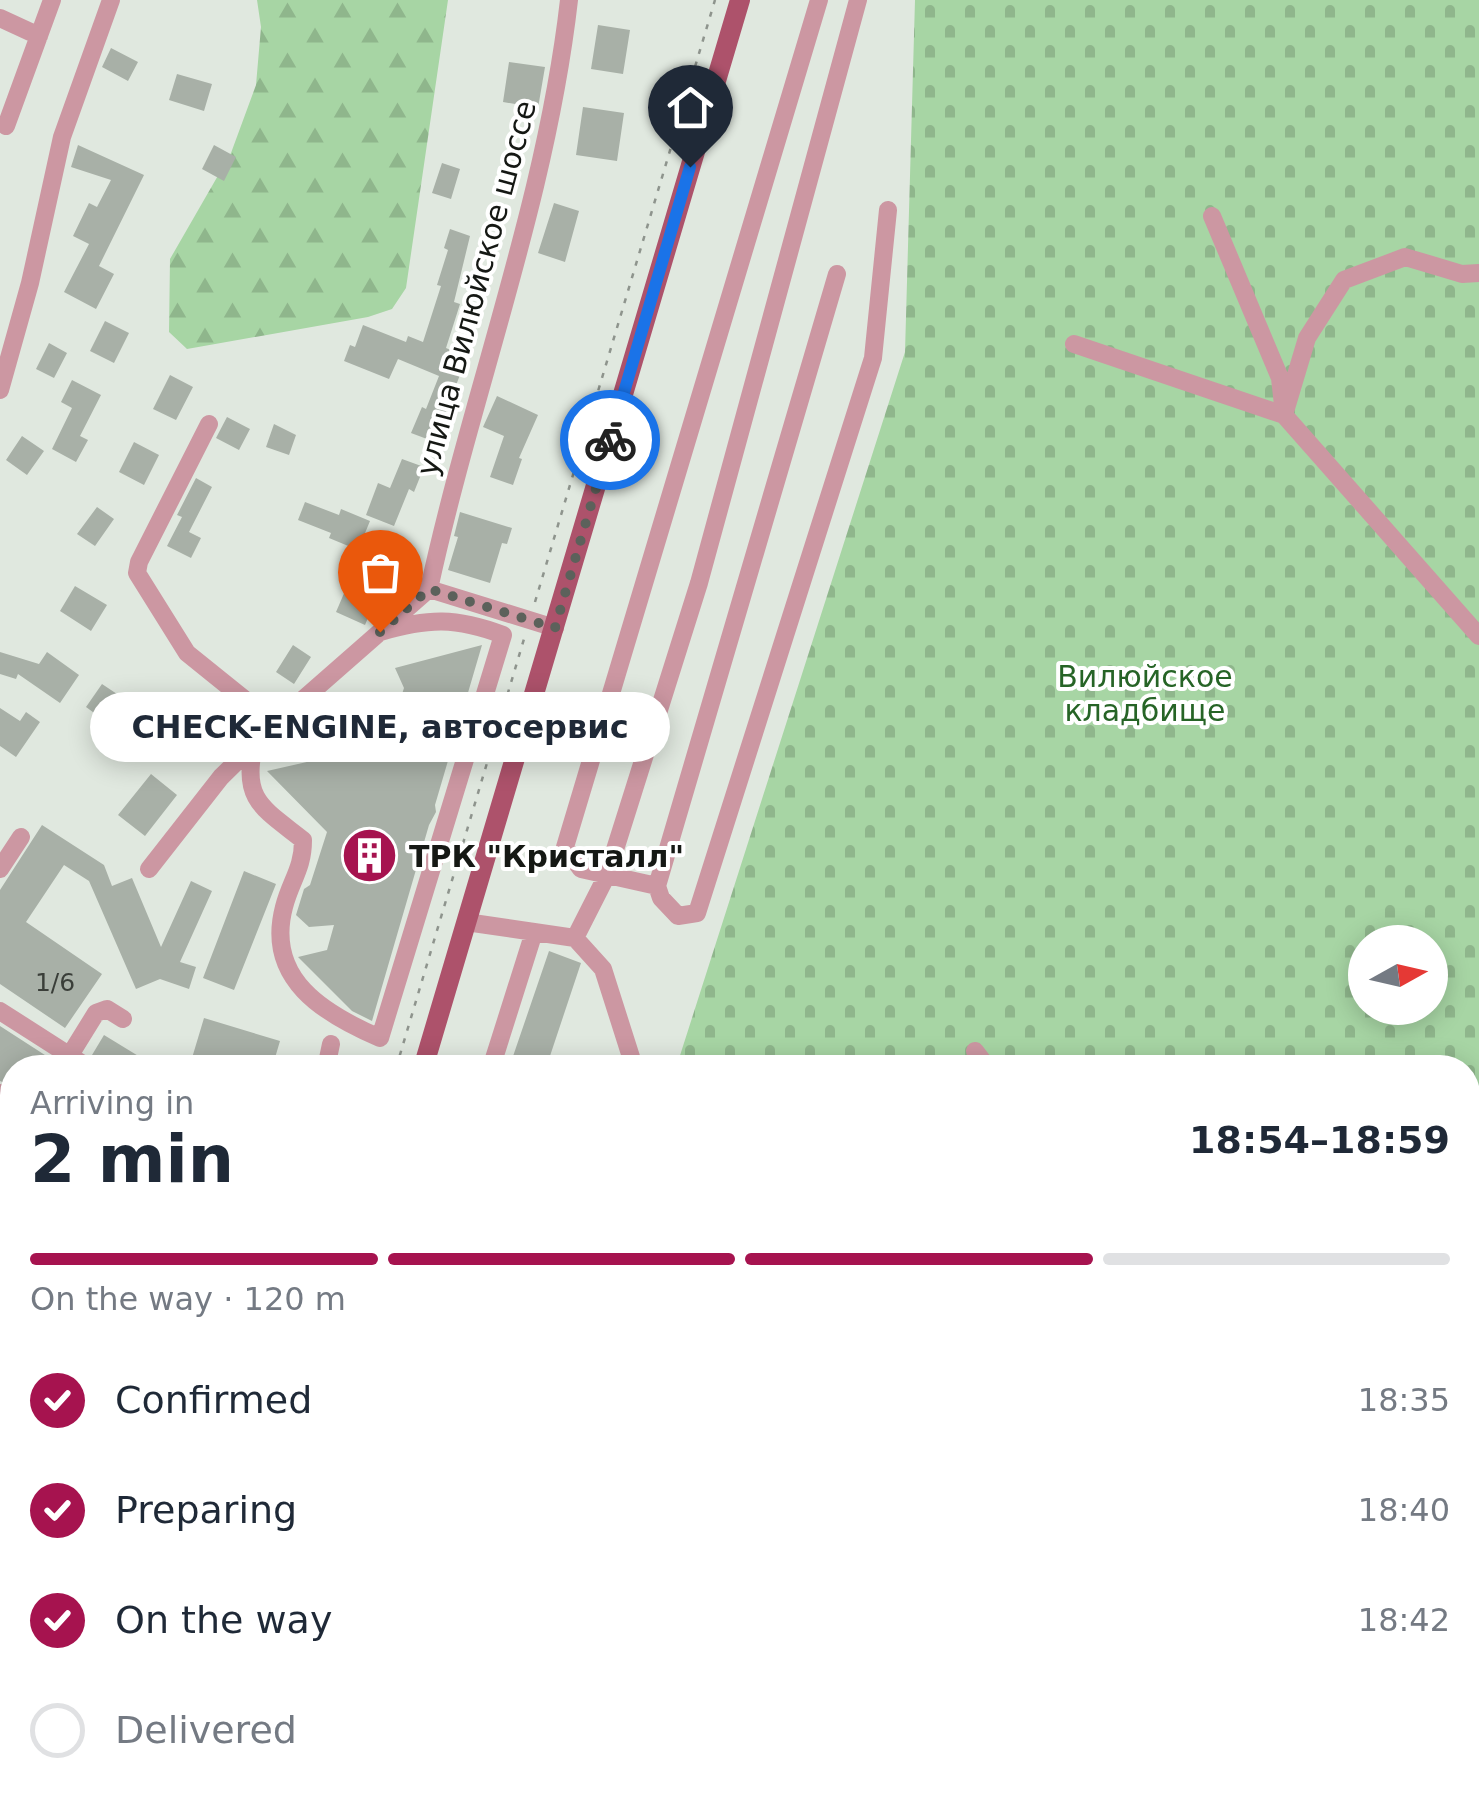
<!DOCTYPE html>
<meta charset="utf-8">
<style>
:root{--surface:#fff;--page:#f6f6f7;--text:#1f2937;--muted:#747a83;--line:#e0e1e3;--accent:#a6134f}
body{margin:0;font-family:"DejaVu Sans",sans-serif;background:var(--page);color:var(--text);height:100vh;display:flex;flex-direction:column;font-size:38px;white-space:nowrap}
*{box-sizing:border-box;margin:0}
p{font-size:32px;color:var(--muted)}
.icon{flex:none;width:55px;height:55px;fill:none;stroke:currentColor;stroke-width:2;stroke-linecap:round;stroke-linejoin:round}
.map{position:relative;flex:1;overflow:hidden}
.panel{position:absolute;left:0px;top:1055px;width:1480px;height:752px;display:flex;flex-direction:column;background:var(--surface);border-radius:40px 40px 0 0;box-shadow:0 5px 25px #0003}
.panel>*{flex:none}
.needle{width:65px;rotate:82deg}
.buttons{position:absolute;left:1348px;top:925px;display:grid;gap:20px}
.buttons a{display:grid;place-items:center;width:100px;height:100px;border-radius:50%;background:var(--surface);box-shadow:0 5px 25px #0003;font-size:50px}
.pin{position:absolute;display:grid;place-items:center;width:85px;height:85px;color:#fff;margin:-102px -42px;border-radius:50% 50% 50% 0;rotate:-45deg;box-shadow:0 0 10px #0007}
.pin .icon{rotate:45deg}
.courier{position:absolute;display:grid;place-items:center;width:100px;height:100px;margin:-50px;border:8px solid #1a73e8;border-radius:50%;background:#fff;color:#222;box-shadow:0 2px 12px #0007}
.bubble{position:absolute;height:70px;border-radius:35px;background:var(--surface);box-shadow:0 5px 25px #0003;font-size:32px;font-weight:800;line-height:70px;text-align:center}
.head em{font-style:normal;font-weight:800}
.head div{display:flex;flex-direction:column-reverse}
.head{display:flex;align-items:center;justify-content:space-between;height:170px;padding:0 30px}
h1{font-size:65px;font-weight:800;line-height:75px}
.bar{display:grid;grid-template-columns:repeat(4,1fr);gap:15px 10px;align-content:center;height:120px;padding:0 30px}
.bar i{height:12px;border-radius:8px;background:var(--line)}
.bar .on{background:var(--accent)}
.bar p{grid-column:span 4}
ol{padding:0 30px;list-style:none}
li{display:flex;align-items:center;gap:30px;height:110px}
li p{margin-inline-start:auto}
li .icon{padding:10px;border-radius:50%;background:var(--accent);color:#fff;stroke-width:4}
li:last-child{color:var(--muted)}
li i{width:55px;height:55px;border:5px solid var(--line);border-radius:50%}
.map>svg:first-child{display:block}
</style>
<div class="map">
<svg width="1479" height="1806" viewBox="0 0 1479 1806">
<defs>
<pattern id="forest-firs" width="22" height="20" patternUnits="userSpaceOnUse" patternTransform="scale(2.5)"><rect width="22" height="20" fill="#a7d5a4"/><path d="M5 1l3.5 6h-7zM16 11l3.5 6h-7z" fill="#8fb68c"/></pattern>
<pattern id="cemetery-stones" width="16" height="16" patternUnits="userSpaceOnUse" patternTransform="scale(2.5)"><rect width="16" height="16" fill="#a7d5a4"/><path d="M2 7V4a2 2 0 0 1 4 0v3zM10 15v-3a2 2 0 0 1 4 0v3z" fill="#8fb68c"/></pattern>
</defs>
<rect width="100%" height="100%" fill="#e0e8df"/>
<path fill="url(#forest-firs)" d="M257 0H448L406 288 392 309 368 317 187 349 169 332 170 259 231 153 256 85 261 27Z"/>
<path fill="url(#cemetery-stones)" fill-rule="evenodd" d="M915 0H1479V1750L1468 1760V1068H676L905 352ZM1365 942H1430V1008H1365Z
M385 1795H1427L1415 1806H375Z"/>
<path fill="#a8b0a7" d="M598 25 630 30 623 74 591 69Z
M111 48 138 62 128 81 102 67Z
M509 62 545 67 538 108 503 102Z
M177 74 212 84 204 111 169 100Z
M583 107 624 113 617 161 576 155Z
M78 145 144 175 99 266 114 274 96 309 64 292 89 244 73 236 89 203 97 207 111 180 71 167Z
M214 145 236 157 224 181 202 169Z
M442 163 460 169 451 199 432 193Z
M554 203 579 211 565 262 538 253Z
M450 229 470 236 454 302 460 304 446 348 467 357 444 416 453 419 443 445 411 433 422 407 426 409 439 376 398 359 389 379 344 361 350 345 355 347 363 325 406 342 408 336 423 342 441 286 437 285 448 250 444 248Z
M105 321 129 333 114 363 90 351Z
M49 343 67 353 54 378 36 369Z
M170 375 193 387 176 420 153 409Z
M72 380 101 395 80 436 88 440 76 462 52 449 72 408 61 402Z
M497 396 538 415 519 458 522 459 513 485 490 477 504 436 483 427Z
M227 417 250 429 239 450 216 438Z
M274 424 296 435 289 455 266 447Z
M22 436 44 451 27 475 6 460Z
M134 442 159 455 144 485 119 472Z
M402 459 424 467 414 492 409 489 394 526 366 515 378 483 390 488Z
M196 478 212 487 189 532 201 538 191 558 167 546 182 517 177 515Z
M305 502 339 515 341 509 370 521 358 550 329 538 331 533 298 520Z
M97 507 114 519 95 546 77 534Z
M460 512 512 528 507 544 502 543 490 583 448 570 458 537 454 536Z
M348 584 377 597 378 593 392 599 388 608 382 613 372 608 365 625 336 612Z
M75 586 107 605 91 631 60 611Z
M293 645 311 657 294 684 276 672Z
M482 645 435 805 436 812 429 825 372 1021 352 1011 298 957 327 950 334 925 309 927 296 915 304 889 310 885 327 832 267 771 351 752 365 702 396 712 404 688 395 668Z
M0 652 39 664 47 652 79 675 60 703 18 674 16 679 0 674Z
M102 684 117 694 101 718 86 707Z
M0 708 20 721 26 712 40 722 16 757 0 746Z
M151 774 177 795 145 836 118 815Z
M42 825 104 865 112 886 132 878 161 947 191 881 212 891 180 962 196 967 189 989 160 979 136 989 89 881 64 865 26 922 102 974 65 1028 0 984V890Z
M244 871 276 884 234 990 203 978Z
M549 951 581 963 546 1068H509Z
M204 1018 280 1041 272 1068H189Z
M0 1026 65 1068H12V1086L0 1081Z
M104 1035 158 1068H101L92 1055Z
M0 1165 12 1173V1237L0 1255Z
M12 1287V1345L0 1337V1306Z"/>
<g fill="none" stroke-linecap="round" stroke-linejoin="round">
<path stroke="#8e948d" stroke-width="2.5" stroke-dasharray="5 8" stroke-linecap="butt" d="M535 602 715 0
M396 1068 524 639"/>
<path stroke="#cc97a2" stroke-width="18" d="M819 0 565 847 581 869 657 886 661 898 678 916 697 913 873 358 888 210
M0 18 39 36
M6 126 52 0
M1212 216 1280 378 1283 405
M1074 344 1284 415 1479 636
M0 390 30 283 62 137 111 0
M1284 415 1307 338 1344 280 1405 257 1462 274 1479 273
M209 424 139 562 137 573 187 653 275 724
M429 589C472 391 546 202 569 0
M254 746C241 800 264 809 303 840 303 869 291 880 284 907 265 979 324 1014 380 1038L503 635C456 617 428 618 380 632
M0 869 21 837
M149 869 221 777 275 724 429 589 555 628
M657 886 837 274
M466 922 575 938 607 875 699 583 858 0
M575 938 603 969 631 1057 628 1068
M0 1011 89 1068
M975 1051 988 1068
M70 1055 96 1013 107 1009 123 1019
M326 1068 331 1044
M491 1068 534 932
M0 1093 12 1101
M0 1142 12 1150
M0 1412 12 1394
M0 1779 12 1789
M21 1795 36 1806
M289 1803 291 1795
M981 1806 989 1795"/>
<path stroke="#ad526b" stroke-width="20" d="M423 1068 740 0
M0 1531 12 1541
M214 1806 217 1795"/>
</g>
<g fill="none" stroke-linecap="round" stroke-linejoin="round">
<path stroke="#5c615b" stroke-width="10" stroke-dasharray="0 18" d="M380 632 429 589 555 628 610 440"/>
<path stroke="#1a73e8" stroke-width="12" d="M610 440 690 167"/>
</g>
<defs>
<symbol id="building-disc" viewBox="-11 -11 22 22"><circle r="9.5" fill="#a6134f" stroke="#fff"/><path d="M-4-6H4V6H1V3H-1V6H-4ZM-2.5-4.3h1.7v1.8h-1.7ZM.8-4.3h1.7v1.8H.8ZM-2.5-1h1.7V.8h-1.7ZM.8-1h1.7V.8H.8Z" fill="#fff"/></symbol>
</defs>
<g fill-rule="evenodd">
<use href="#building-disc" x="338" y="824" width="63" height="63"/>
</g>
<g text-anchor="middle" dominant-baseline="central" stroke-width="8" stroke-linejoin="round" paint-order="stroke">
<g font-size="25" fill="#3a3e39">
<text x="55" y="982">1/6</text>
</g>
<g font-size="30" fill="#151814" stroke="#fff">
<text transform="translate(476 288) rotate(-75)">улица Вилюйское шоссе</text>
</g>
<g font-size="30" fill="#266426" stroke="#fff">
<text x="1145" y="676">Вилюйское<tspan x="1145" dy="34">кладбище</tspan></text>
</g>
<g font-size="30" font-weight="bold" fill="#151814" stroke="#fff" text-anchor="start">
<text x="409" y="856">ТРК "Кристалл"</text>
</g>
</g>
</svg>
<div class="buttons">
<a><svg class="needle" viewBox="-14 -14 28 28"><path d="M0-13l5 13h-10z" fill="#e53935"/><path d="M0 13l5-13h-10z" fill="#747a83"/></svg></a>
</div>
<div class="pin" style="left:380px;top:632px;background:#ea580c"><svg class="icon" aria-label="bag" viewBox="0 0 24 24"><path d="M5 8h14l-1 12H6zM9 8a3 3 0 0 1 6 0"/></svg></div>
<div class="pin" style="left:690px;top:167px;background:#1f2937"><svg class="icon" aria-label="home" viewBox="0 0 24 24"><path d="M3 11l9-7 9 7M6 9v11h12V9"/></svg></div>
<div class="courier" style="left:610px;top:440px"><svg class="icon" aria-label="bike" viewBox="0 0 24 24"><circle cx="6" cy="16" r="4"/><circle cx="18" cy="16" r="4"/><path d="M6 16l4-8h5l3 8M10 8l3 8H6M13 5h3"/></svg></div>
<div class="bubble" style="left:90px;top:692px;width:580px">CHECK-ENGINE, автосервис</div>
<section class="panel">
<div class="head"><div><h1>2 min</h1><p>Arriving in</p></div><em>18:54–18:59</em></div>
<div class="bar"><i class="on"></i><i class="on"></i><i class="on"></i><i></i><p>On the way · 120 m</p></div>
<ol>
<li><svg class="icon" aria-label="check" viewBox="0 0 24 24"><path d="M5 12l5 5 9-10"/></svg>Confirmed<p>18:35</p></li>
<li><svg class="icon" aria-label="check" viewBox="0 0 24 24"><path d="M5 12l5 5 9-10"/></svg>Preparing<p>18:40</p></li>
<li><svg class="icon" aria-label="check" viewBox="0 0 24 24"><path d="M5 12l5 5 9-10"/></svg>On the way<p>18:42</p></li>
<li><i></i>Delivered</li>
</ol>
</section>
</div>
